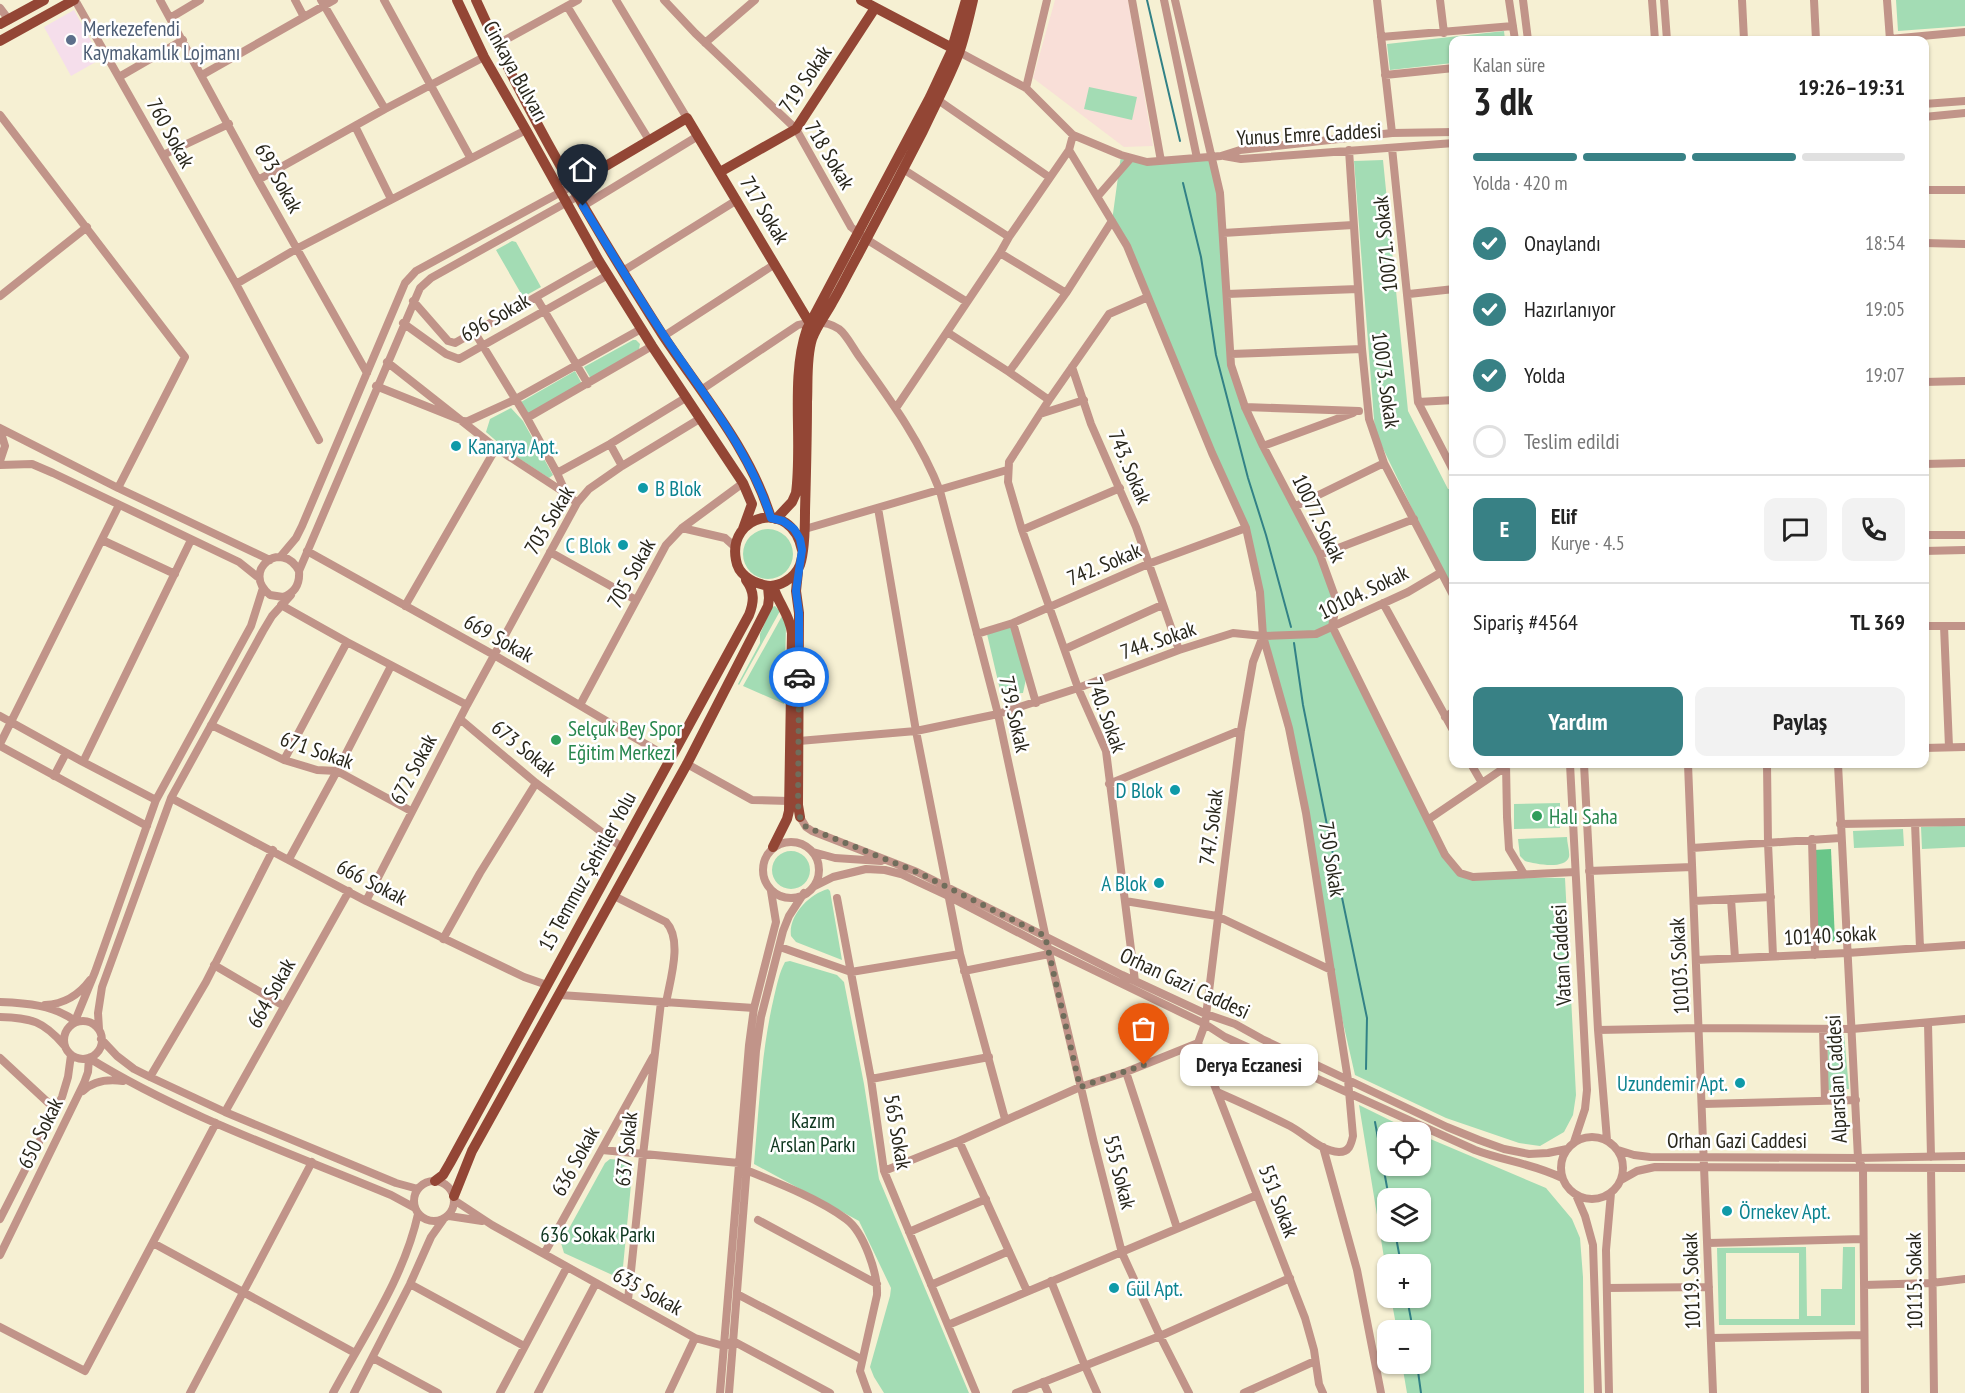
<!DOCTYPE html>
<html lang="tr">
<meta charset="utf-8">
<style>
:root{--surface:#fff;--page:#f2f2f2;--text:#222;--muted:#767676;--line:#e0e0e0;--accent:#388185}
body{margin:0;font-family:"PT Sans Narrow",sans-serif;background:var(--page);color:var(--text);height:100vh;display:flex;flex-direction:column;font-size:22px;white-space:nowrap}
*{box-sizing:border-box;margin:0}
p{font-size:20px;color:var(--muted)}
.icon{flex:none;width:33px;height:33px;fill:none;stroke:currentColor;stroke-width:2;stroke-linecap:round;stroke-linejoin:round}
.map{position:relative;flex:1;overflow:hidden}
.side{position:absolute;left:1449px;top:36px;width:480px;height:732px;display:flex;flex-direction:column;background:var(--surface);border-radius:12px;box-shadow:0 2px 4px #0004}
.side>*{flex:none}
.controls{position:absolute;left:1377px;top:1122px;display:grid;gap:12px}
.controls a{display:grid;place-items:center;width:54px;height:54px;border-radius:12px;background:var(--surface);box-shadow:0 2px 4px #0004;font-size:30px}
.pin{position:absolute;display:grid;place-items:center;width:51px;height:51px;color:#fff;margin:-62px -26px;border-radius:50% 50% 50% 0;rotate:-45deg;box-shadow:0 0 6px #0007}
.pin .icon{rotate:45deg}
.courier{position:absolute;display:grid;place-items:center;width:60px;height:60px;margin:-30px;border:4px solid #1a73e8;border-radius:50%;background:#fff;color:#222;box-shadow:0 2px 8px #0007}
.bubble{position:absolute;height:42px;border-radius:12px;background:var(--surface);box-shadow:0 2px 4px #0004;font-size:20px;font-weight:700;line-height:42px;text-align:center}
.summary em{font-style:normal;font-weight:700}
.summary div{display:flex;flex-direction:column-reverse}
.summary{display:flex;align-items:center;justify-content:space-between;height:102px;padding:0 24px}
h1{font-size:39px;font-weight:700;line-height:45px}
.bar{display:grid;grid-template-columns:repeat(4,1fr);gap:9px 6px;align-content:center;height:72px;padding:0 24px}
.bar i{height:8px;border-radius:4px;background:var(--line)}
.bar .selected{background:var(--accent)}
.bar p{grid-column:span 4}
.line{display:flex;align-items:center;gap:15px;padding:0 24px;border-top:2px solid var(--line)}
.line div{flex:1}
.round{display:grid;place-items:center;flex:none;width:63px;height:63px;border-radius:12px;background:var(--page)}
ol{padding:0 24px;list-style:none}
li{display:flex;align-items:center;gap:18px;height:66px}
li p{margin-inline-start:auto}
li .icon{padding:6px;border-radius:50%;background:var(--accent);color:#fff;stroke-width:4}
li:last-child{color:var(--muted)}
li i{width:33px;height:33px;border:3px solid var(--line);border-radius:50%}
.primary-button{display:flex;gap:12px;margin-top:auto;padding:12px 24px}
.primary-button a{flex:1;height:69px;border-radius:12px;background:var(--accent);color:#fff;font-size:24px;font-weight:700;line-height:69px;text-align:center}
.primary-button a+a{background:var(--page);color:var(--text)}
.map>svg:first-child{display:block}
</style>
<div class="map">
<svg width="1965" height="1393" viewBox="0 0 1965 1393">
<rect width="100%" height="100%" fill="#f6f0d3"/>
<path fill="#f5deeb" d="M74 10 101 59 71 76 44 27Z"/>
<path fill="#f9dfd8" d="M1055 0H1128L1153 146 1124 147 1033 78Z"/>
<path fill="#a3dcb4" fill-rule="evenodd" d="M1896 0H1965V26L1898 31Z
M1504 31 1505 40H1454L1453 63 1390 70 1387 44Z
M1089 87 1137 97 1132 120 1084 109Z
M1121 155 1147 162 1211 157 1220 193 1231 365 1245 407 1296 506 1337 602 1332 627 1429 819 1460 873 1473 877 1565 878 1576 1095 1573 1115 1564 1132 1540 1146 1519 1143 1446 1118 1355 1075 1331 970 1306 813 1263 636 1246 528 1127 246 1112 221Z
M1383 160 1408 411 1448 489H1453V593L1375 432 1354 161Z
M512 241 516 242 541 287 523 297 496 250Z
M633 340H636L640 344 639 349 591 379 584 367Z
M575 371 582 384 528 415 521 402Z
M511 408 523 421 553 475 549 478 509 452 486 432 490 419Z
M743 554a25 25 0 1 1 50 0a25 25 0 1 1-50 0Z
M775 606 780 611 739 685 738 684 760 643V634L772 607Z
M782 616 786 626 784 704 743 686Z
M1011 625 1027 674 1023 693 1001 694 987 634Z
M1560 803V828L1514 829V804Z
M1965 825V847L1922 849 1921 827Z
M1903 829 1904 846 1854 848 1853 831Z
M1567 837C1567 843 1570 852 1569 857 1565 870 1535 864 1525 861L1520 856 1518 839Z
M772 870a19 19 0 1 1 38 0a19 19 0 1 1-38 0Z
M828 889 830 891 842 960 796 942 791 936C788 916 809 894 828 889Z
M790 961 837 975 844 982 864 1084 879 1179 969 1393H884L874 1377 870 1367 890 1296 891 1288 859 1221 754 1164C759 1109 761 1052 774 997 777 985 779 973 785 962Z
M1844 1034 1849 1089 1828 1090 1827 1035Z
M1359 1105 1414 1132H1388V1166H1420L1421 1135 1546 1188 1572 1219 1580 1238 1583 1277 1584 1393H1407L1402 1364H1420V1330H1397L1391 1298H1420V1264H1388L1387 1276ZM1388 1198H1420V1232H1388Z
M610 1159 631 1161 633 1164 622 1277 619 1278 564 1253 561 1243 605 1163Z
M1806 1247 1807 1316H1821V1289H1842L1843 1247H1855V1325H1719L1717 1248ZM1726 1253H1799V1319H1726Z"/>
<path fill="#69c689" d="M1831 849 1835 941 1818 942 1814 850Z"/>
<g fill="none" stroke-linecap="round" stroke-linejoin="round">
<path stroke="#328186" stroke-width="2" d="M1147 0 1180 141
M1183 183 1201 257 1216 355 1248 478 1266 535 1291 627
M1294 643 1303 705 1328 830 1367 1018 1366 1069
M1375 1122 1389 1198
M1395 1232 1401 1264
M1407 1298 1413 1330
M1417 1364 1421 1393"/>
<path stroke="#c19489" stroke-width="8" d="M75 0 236 284 319 440
M160 0 258 180 367 373
M295 0 304 17
M321 0 385 109
M384 0 470 157
M616 0 687 118
M664 0 695 33 796 129 851 227 866 239 967 302
M1132 0 1161 161
M1164 0 1197 158
M1175 0 1220 193 1231 365 1245 407 1263 446 1320 555 1337 602 1332 626 1445 855 1460 873 1473 877 1575 872
M1377 0 1392 133
M1440 0 1444 33
M1509 0 1515 40
M1523 0 1528 40
M1652 0 1655 40
M1664 0 1667 40
M1742 0 1744 40
M1814 0 1816 40
M1887 0 1890 40
M567 6 649 140
M0 8 9 20
M170 18 200 0
M1381 37 1513 26
M1890 39 1965 32
M705 43 755 0
M496 45 578 0
M959 52 1026 88 1073 135 1121 155 1147 162 1221 156 1240 150 1392 133 1454 132
M202 75 334 0
M1385 75 1454 68
M119 77 183 40
M1026 88 1047 0
M938 100 1049 177
M1924 104 1965 101
M0 115 185 357 118 488
M1924 117 1965 113
M355 126 391 199
M1073 135 1069 150 1127 246 1212 453 1246 528 1260 592 1263 636 1289 728 1306 813 1348 1080 1353 1136C1351 1145 1349 1152 1339 1152 1321 1151 1305 1134 1290 1126 1266 1114 1242 1103 1217 1092
M1392 148 1418 402 1454 472
M1349 150 1362 349 1369 419 1384 463 1454 597
M163 155 229 124
M1224 156 1241 159 1454 143
M903 169 1009 237 1000 253 1066 293
M258 180 385 109 484 57
M1924 190H1965
M1098 196 1131 158
M583 206 698 136
M1223 233 1353 225
M1009 237 1069 150
M1924 243 1965 244
M623 271 737 200
M236 284 298 248 526 130
M1227 294 1358 289
M1409 294 1454 289
M0 296 87 227
M536 297 588 384
M413 301 448 341 455 343 599 261
M403 323 446 354 459 359 608 275
M947 332 1009 372
M475 333 527 418 557 473 565 491
M664 336 775 264
M1231 354 1362 349
M387 362 496 448 565 493 577 503
M1072 367 1091 424 1136 527 1179 650
M1924 382 1965 381
M376 386 466 422 514 400 641 329
M701 390 798 325C812 321 826 320 839 329 847 335 854 350 861 359 891 401 921 442 940 491L998 714 1048 948 1094 1143 1122 1253 1160 1336 1189 1393
M1049 400 1109 314 1148 297
M1084 400 1040 414 1049 400 1009 372 1066 293 1112 221
M1418 402 1454 400
M1245 407 1359 411
M896 408 1000 253
M1040 414 1009 462 1008 482 1022 530 1078 688 1106 751 1135 981
M527 418 652 346
M0 428 118 488 270 560
M0 430 5 446 0 461
M610 444 622 466
M1263 446 1353 413
M1924 464 1965 463
M0 465 32 464 53 473 239 562 259 578
M557 473 610 444 687 397
M1296 506 1384 463
M878 508 916 731 960 954 1005 1119
M682 528 725 538 735 547
M805 529 1007 470
M1022 530 1120 488
M1924 535H1965
M102 540 175 574
M307 551 494 655 671 759
M1924 551 1965 550
M550 552 636 600
M1320 555 1414 519
M280 557 296 538 302 526 405 283 416 271 572 186
M299 571C282 538 240 571 270 595L283 597C295 593 300 584 299 571L420 288 431 278 578 196
M1383 603 1454 732
M281 605 347 642 467 705
M405 606 496 448
M1013 623 1036 703
M1924 626H1965
M1944 626 1949 747
M977 634 1013 623 1148 564 1246 528
M1263 636 1253 662 1241 730 1205 1024 1198 1043 1305 1318 1314 1350 1319 1384 1323 1393
M1065 649 1162 605
M580 705 666 545 682 528 743 483
M0 716 83 762 156 800
M1445 717 1454 711
M460 719 536 783 623 848
M211 725 284 760 317 770 337 771 411 811
M799 741 916 731 998 714 1078 688 1179 650 1233 633 1263 636 1316 634 1408 592 1440 573
M0 744 119 505
M0 746 147 826
M1924 748 1965 747
M284 760 347 642
M83 762 191 540
M687 764 752 800 789 801
M1471 764 1482 783
M1506 764 1507 817 1509 849 1524 874
M1570 764 1587 1090 1585 1109 1574 1142
M1584 764 1598 1030 1607 1140
M1688 764 1713 1393
M1767 764 1768 843 1773 956
M1838 764 1858 1158 1863 1169 1865 1393
M54 776 66 753
M1109 784 1241 730
M171 798 366 901 524 977 547 985
M800 817 806 827 812 831 917 872 1122 975 1206 1014 1235 1024 1262 1039 1447 1127 1479 1140 1504 1149 1529 1154 1548 1153 1567 1149
M1429 819 1507 766
M1915 823 1920 948
M1840 824 1965 822
M1812 839 1815 955
M763 870a28 28 0 1 1 56 0a28 28 0 1 1-56 0Z
M1692 848 1840 838
M813 852 835 858 881 861
M289 859 337 771 391 666
M1589 871 1692 867
M813 887 833 877 866 869 885 870 901 874 946 895 1050 949 1205 1024 1225 1037 1475 1150C1504 1161 1535 1164 1562 1178
M614 896 666 922C683 940 670 980 666 1003
M837 898 871 1079 884 1171 976 1393
M1731 899 1735 958
M366 901 467 705 577 503 589 489 622 466 701 418
M1125 901 1217 916 1331 970
M1694 901 1771 897
M443 939 480 873 536 783
M780 947 851 972 960 954
M1697 960 1847 953 1965 945
M214 965 284 1006
M964 971 1049 954
M560 995 754 1008
M0 1002C26 1003 54 1005 75 1021L95 972 156 800 251 626 263 588
M45 1005C64 1004 79 995 90 980
M0 1017C32 1018 43 1021 64 1045
M64 1040a19 19 0 1 1 38 0a19 19 0 1 1-38 0Z
M1928 1023 1931 1157
M99 1029 98 1013 102 987 171 798 263 631 272 616 291 595
M1823 1029 1825 1101
M1598 1030 1700 1028 1852 1029 1965 1019
M101 1039 117 1056 134 1069 150 1077 225 1112 396 1183 418 1189
M0 1058 55 1109
M89 1058C183 1116 290 1153 391 1195L415 1208
M1126 1072 1177 1228
M150 1077 206 982 273 850
M871 1079 989 1057
M83 1091C94 1080 108 1079 123 1081
M1703 1104 1856 1100
M225 1112 349 891
M1561 1168a31 31 0 1 1 62 0a31 31 0 1 1-62 0Z
M959 1141 1027 1291
M1323 1147 1357 1270 1381 1393
M602 1150 739 1163
M1618 1150 1634 1155 1650 1157 1858 1158 1965 1156
M1931 1168 1934 1393
M746 1170C778 1183 819 1199 846 1219 864 1232 878 1274 877 1295L860 1371 868 1393
M884 1171 959 1141 1080 1087 1126 1072 1198 1043
M1621 1180 1637 1171 1655 1167 1965 1168
M414 1201a20 20 0 1 1 40 0a20 20 0 1 1-40 0Z
M1576 1195 1585 1216 1593 1245 1598 1393
M454 1200 492 1225 695 1338 724 1346 733 1341 830 1393
M449 1216 482 1221
M0 1219 62 1097 68 1077 71 1055
M758 1220 877 1284
M909 1232 986 1199
M153 1243 355 1353
M1708 1243 1863 1239
M544 1254 653 1057
M0 1255 84 1083 88 1072 89 1058
M1051 1281 1085 1366 1097 1393
M410 1284 524 1346
M931 1285 1009 1251
M1864 1285 1932 1283 1965 1279
M1607 1288 1709 1287
M737 1294 861 1359
M628 1300 643 1155 661 1002
M948 1325 1257 1195
M0 1327 85 1371 216 1123
M1712 1338 1864 1335
M373 1358 438 1393
M1043 1382 1048 1393
M190 1393 312 1162
M333 1393C364 1335 404 1278 418 1214
M354 1393 410 1284 431 1237 443 1220
M500 1393 567 1267
M538 1393 596 1283
M669 1393 695 1338
M720 1393 749 1045 754 1008 776 922 771 891
M729 1393 756 1051 761 1017 783 931 789 916 804 893
M1016 1393 1160 1336 1290 1278
M1244 1393 1315 1361
M1609 1393 1606 1250 1611 1193"/>
<path stroke="#934635" stroke-width="10" d="M457 0 484 57 526 130 599 261 652 346 743 483 752 504 743 529
M476 0C528 116 594 227 662 334 701 393 750 449 771 518
M861 0 956 50
M0 24 44 0
M0 41 74 0
M720 172 796 129 875 8
M572 186 687 118 809 322
M776 519 792 502 796 493C803 441 790 378 807 329L930 97 951 52 966 0
M802 550C791 497 727 515 736 560 738 574 751 582 764 585 778 589 795 578 800 565 805 550 805 526 805 511 806 474 807 438 807 402 808 382 806 358 812 339 816 327 826 314 832 303 841 288 849 271 858 255 880 214 902 172 923 131 935 105 949 79 959 53 965 36 969 17 973 0
M798 572 796 591 799 613 798 805 800 817
M773 847 787 819 789 811 792 633C790 615 778 603 773 586
M435 1181 443 1175 450 1163 749 615C754 602 755 592 746 580
M454 1196 472 1151 687 764 768 606 769 598 768 587"/>
</g>
<g fill="none" stroke-linecap="round" stroke-linejoin="round">
<path stroke="#706d5b" stroke-width="6" stroke-dasharray="0 10.8" d="M799 677 798 805 800 817 806 827 917 872 1045 936 1080 1087 1144 1065"/>
<path stroke="#1a73e8" stroke-width="8" d="M583 206C610 250 636 294 665 337 703 394 750 451 771 518L783 521 794 529 800 539 802 550 796 591 799 613V677"/>
</g>
<circle fill="#5c6f8a" stroke="#fff" stroke-width="2" cx="71" cy="40" r="6"/>
<g fill="#0f9aa8" stroke="#fff" stroke-width="2">
<circle cx="456" cy="446" r="6"/>
<circle cx="643" cy="488" r="6"/>
<circle cx="623" cy="545" r="6"/>
<circle cx="1175" cy="790" r="6"/>
<circle cx="1159" cy="883" r="6"/>
<circle cx="1740" cy="1083" r="6"/>
<circle cx="1727" cy="1211" r="6"/>
<circle cx="1114" cy="1288" r="6"/>
</g>
<g fill="#2e9e5b" stroke="#fff" stroke-width="2">
<circle cx="556" cy="740" r="6"/>
<circle cx="1537" cy="816" r="6"/>
</g>
<g text-anchor="middle" dominant-baseline="central" stroke-width="5" stroke-linejoin="round" paint-order="stroke">
<g font-size="21" fill="#4e5e75" stroke="#fff" text-anchor="start">
<text x="83" y="28">Merkezefendi<tspan x="83" dy="24">Kaymakamlık Lojmanı</tspan></text>
</g>
<g font-size="21" fill="#28261b" stroke="#fff">
<text transform="translate(516 71) rotate(61)">Cinkaya Bulvarı</text>
<text transform="translate(805 79) rotate(-56)">719 Sokak</text>
<text transform="translate(171 133) rotate(61)">760 Sokak</text>
<text transform="translate(1309 134) rotate(-3)">Yunus Emre Caddesi</text>
<text transform="translate(830 155) rotate(59)">718 Sokak</text>
<text transform="translate(279 178) rotate(61)">693 Sokak</text>
<text transform="translate(765 210) rotate(59)">717 Sokak</text>
<text transform="translate(1385 244) rotate(-96)">10071. Sokak</text>
<text transform="translate(495 317) rotate(-30)">696 Sokak</text>
<text transform="translate(1386 380) rotate(82)">10073. Sokak</text>
<text transform="translate(1130 467) rotate(67)">743. Sokak</text>
<text transform="translate(1319 518) rotate(64)">10077. Sokak</text>
<text transform="translate(549 520) rotate(-59)">703 Sokak</text>
<text transform="translate(1104 564) rotate(-23)">742. Sokak</text>
<text transform="translate(631 573) rotate(-61)">705 Sokak</text>
<text transform="translate(1363 592) rotate(-26)">10104. Sokak</text>
<text transform="translate(499 638) rotate(29)">669 Sokak</text>
<text transform="translate(1158 640) rotate(-19)">744. Sokak</text>
<text transform="translate(1015 714) rotate(77)">739. Sokak</text>
<text transform="translate(1107 715) rotate(70)">740. Sokak</text>
<text transform="translate(524 748) rotate(39)">673 Sokak</text>
<text transform="translate(317 750) rotate(19)">671 Sokak</text>
<text transform="translate(413 769) rotate(-62)">672 Sokak</text>
<text transform="translate(1211 827) rotate(-83)">747. Sokak</text>
<text transform="translate(1332 859) rotate(81)">750 Sokak</text>
<text transform="translate(587 871) rotate(-61)">15 Temmuz Şehitler Yolu</text>
<text transform="translate(372 882) rotate(27)">666 Sokak</text>
<text transform="translate(1830 935) rotate(-3)">10140 sokak</text>
<text transform="translate(1561 955) rotate(-93)">Vatan Caddesi</text>
<text transform="translate(1679 966) rotate(-93)">10103. Sokak</text>
<text transform="translate(1185 983) rotate(25)">Orhan Gazi Caddesi</text>
<text transform="translate(271 993) rotate(-61)">664 Sokak</text>
<text transform="translate(1836 1079) rotate(-93)">Alparslan Caddesi</text>
<text transform="translate(898 1132) rotate(80)">565 Sokak</text>
<text transform="translate(40 1133) rotate(-64)">650 Sokak</text>
<text x="1737" y="1140">Orhan Gazi Caddesi</text>
<text transform="translate(626 1149) rotate(-84)">637 Sokak</text>
<text transform="translate(575 1161) rotate(-61)">636 Sokak</text>
<text transform="translate(1120 1172) rotate(76)">555 Sokak</text>
<text transform="translate(1279 1201) rotate(69)">551 Sokak</text>
<text transform="translate(1691 1281) rotate(-92)">10119. Sokak</text>
<text transform="translate(1914 1281) rotate(-91)">10115. Sokak</text>
<text transform="translate(648 1291) rotate(29)">635 Sokak</text>
</g>
<g font-size="21" fill="#0d838f" stroke="#fff" text-anchor="start">
<text x="468" y="446">Kanarya Apt.</text>
<text x="655" y="488">B Blok</text>
<text x="611" y="545" text-anchor="end">C Blok</text>
<text x="1163" y="790" text-anchor="end">D Blok</text>
<text x="1147" y="883" text-anchor="end">A Blok</text>
<text x="1728" y="1083" text-anchor="end">Uzundemir Apt.</text>
<text x="1739" y="1211">Örnekev Apt.</text>
<text x="1126" y="1288">Gül Apt.</text>
</g>
<g font-size="21" fill="#27864d" stroke="#fff" text-anchor="start">
<text x="568" y="728">Selçuk Bey Spor<tspan x="568" dy="24">Eğitim Merkezi</tspan></text>
<text x="1549" y="816">Halı Saha</text>
</g>
<g font-size="21" fill="#0e361e" stroke="#fff">
<text x="813" y="1120">Kazım<tspan x="813" dy="24">Arslan Parkı</tspan></text>
<text x="598" y="1234">636 Sokak Parkı</text>
</g>
</g>
</svg>
<div class="controls">
<a><svg class="icon" aria-label="locate" viewBox="0 0 24 24"><circle cx="12" cy="12" r="6"/><path d="M12 2v4M12 18v4M2 12h4M18 12h4"/></svg></a>
<a><svg class="icon" aria-label="layers" viewBox="0 0 24 24"><path d="M12 4l9 5-9 5-9-5zM3 14l9 5 9-5"/></svg></a>
<a>+</a>
<a>−</a>
</div>
<div class="pin" style="left:1144px;top:1065px;background:#ea580c"><svg class="icon" aria-label="bag" viewBox="0 0 24 24"><path d="M5 8h14l-1 12H6zM9 8a3 3 0 0 1 6 0"/></svg></div>
<div class="pin" style="left:583px;top:206px;background:#1f2937"><svg class="icon" aria-label="home" viewBox="0 0 24 24"><path d="M3 11l9-7 9 7M6 9v11h12V9"/></svg></div>
<div class="courier" style="left:799px;top:677px"><svg class="icon" aria-label="car" viewBox="0 0 24 24"><path d="M5 17H2v-5l4-1 3-4h7l3 4 3 1v5h-3M9 17h6M6 11h13"/><circle cx="7" cy="17" r="2"/><circle cx="17" cy="17" r="2"/></svg></div>
<div class="bubble" style="left:1180px;top:1044px;width:138px">Derya Eczanesi</div>
<section class="side">
<div class="summary"><div><h1>3 dk</h1><p>Kalan süre</p></div><em>19:26–19:31</em></div>
<div class="bar"><i class="selected"></i><i class="selected"></i><i class="selected"></i><i></i><p>Yolda · 420 m</p></div>
<ol>
<li><svg class="icon" aria-label="check" viewBox="0 0 24 24"><path d="M5 12l5 5 9-10"/></svg>Onaylandı<p>18:54</p></li>
<li><svg class="icon" aria-label="check" viewBox="0 0 24 24"><path d="M5 12l5 5 9-10"/></svg>Hazırlanıyor<p>19:05</p></li>
<li><svg class="icon" aria-label="check" viewBox="0 0 24 24"><path d="M5 12l5 5 9-10"/></svg>Yolda<p>19:07</p></li>
<li><i></i>Teslim edildi</li>
</ol>
<div class="line" style="height:108px"><b class="round" style="background:var(--accent);color:#fff">E</b><div><b>Elif</b><p>Kurye · 4.5</p></div><a class="round"><svg class="icon" aria-label="chat" viewBox="0 0 24 24"><path d="M4 5h16v11H9l-5 4z"/></svg></a><a class="round"><svg class="icon" aria-label="phone" viewBox="0 0 24 24"><path d="M5 4h4l2 5-3 2q2 4 5 5l2-3 5 2v4C11 20 4 13 5 4z"/></svg></a></div>
<div class="line" style="height:78px"><div>Sipariş #4564</div><b>TL 369</b></div>
<div class="primary-button"><a>Yardım</a><a>Paylaş</a></div>
</section>
</div>
